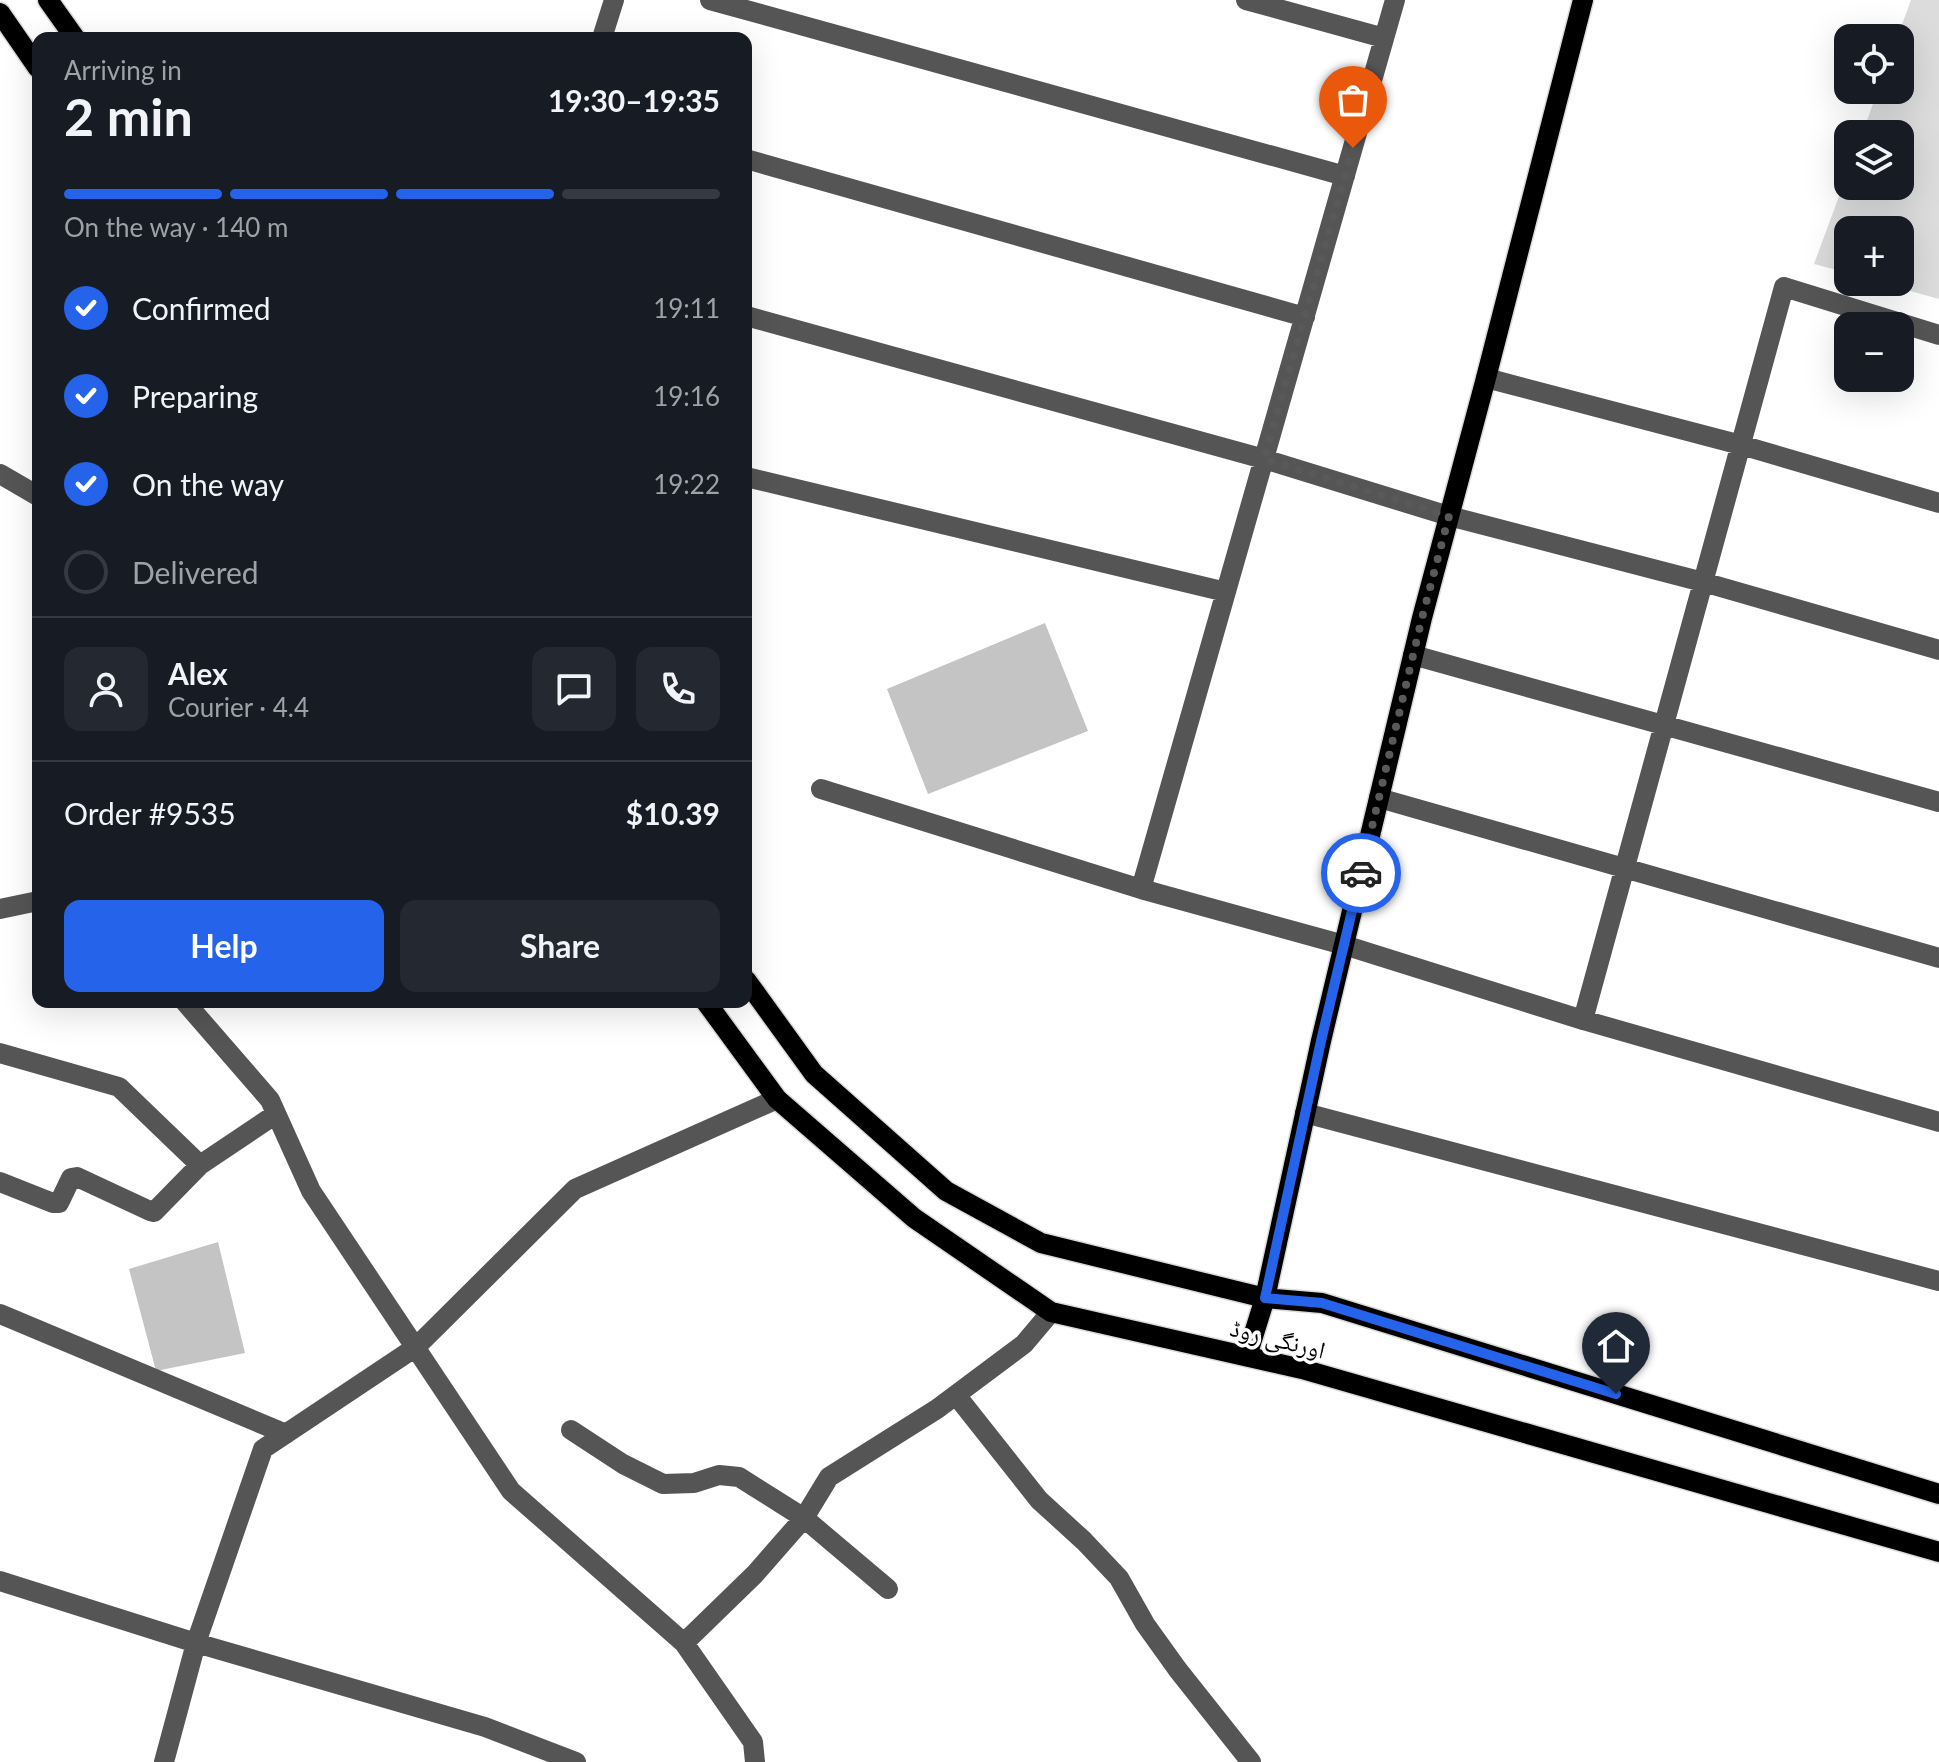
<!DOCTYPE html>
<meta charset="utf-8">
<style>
:root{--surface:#171b24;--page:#242831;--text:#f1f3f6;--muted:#9ea1a6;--line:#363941;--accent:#2563eb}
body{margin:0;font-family:Lato,"Noto Naskh Arabic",sans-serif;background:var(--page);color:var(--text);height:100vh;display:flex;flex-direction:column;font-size:30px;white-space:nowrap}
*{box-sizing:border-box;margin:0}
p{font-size:26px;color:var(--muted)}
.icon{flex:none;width:44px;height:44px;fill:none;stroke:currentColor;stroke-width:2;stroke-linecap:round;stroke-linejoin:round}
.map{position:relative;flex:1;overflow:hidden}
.sheet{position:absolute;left:32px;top:32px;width:720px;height:976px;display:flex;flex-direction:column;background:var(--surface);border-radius:16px;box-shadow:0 8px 32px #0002}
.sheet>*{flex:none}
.buttons{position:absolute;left:1834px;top:24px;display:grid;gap:16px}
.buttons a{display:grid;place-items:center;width:80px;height:80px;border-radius:16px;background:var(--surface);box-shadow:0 8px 32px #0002;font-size:40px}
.pin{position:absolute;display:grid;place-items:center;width:68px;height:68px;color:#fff;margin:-82px -34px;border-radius:50% 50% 50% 0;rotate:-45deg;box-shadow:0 0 8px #0007}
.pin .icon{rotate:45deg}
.courier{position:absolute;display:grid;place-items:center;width:80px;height:80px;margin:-40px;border:6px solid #2563eb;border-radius:50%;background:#fff;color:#222;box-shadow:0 2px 10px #0007}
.headline em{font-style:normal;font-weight:700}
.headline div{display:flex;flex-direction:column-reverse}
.headline{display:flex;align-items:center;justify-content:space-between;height:136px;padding:0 32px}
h1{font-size:52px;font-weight:700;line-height:60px}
.bar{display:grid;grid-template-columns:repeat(4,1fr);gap:12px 8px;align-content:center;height:96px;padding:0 32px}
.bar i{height:10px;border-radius:6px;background:var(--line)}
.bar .on{background:var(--accent)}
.bar p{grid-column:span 4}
.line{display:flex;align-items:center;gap:20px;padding:0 32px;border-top:2px solid var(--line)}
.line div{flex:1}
.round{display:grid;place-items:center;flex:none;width:84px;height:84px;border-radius:16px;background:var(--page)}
ol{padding:0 32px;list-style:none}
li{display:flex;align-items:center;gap:24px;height:88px}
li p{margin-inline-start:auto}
li .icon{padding:8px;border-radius:50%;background:var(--accent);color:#fff;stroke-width:4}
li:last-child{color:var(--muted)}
li i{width:44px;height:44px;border:4px solid var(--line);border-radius:50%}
.button{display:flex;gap:16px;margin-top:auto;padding:16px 32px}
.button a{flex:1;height:92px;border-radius:16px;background:var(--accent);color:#fff;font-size:32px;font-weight:700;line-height:92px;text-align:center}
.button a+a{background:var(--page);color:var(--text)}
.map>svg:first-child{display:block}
</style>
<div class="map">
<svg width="1939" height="1762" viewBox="0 0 1939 1762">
<rect width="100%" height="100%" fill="#fff"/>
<path fill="#dcdcdc" d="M1911 0H1939V299L1878 282H1900V230H1848V273L1814 264 1848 172V186H1900V134H1862L1878 90H1900V38H1897Z"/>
<path fill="#c4c4c4" d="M1045 623 1088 731 928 794 887 689Z
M218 1242 245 1353 156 1371 129 1269Z"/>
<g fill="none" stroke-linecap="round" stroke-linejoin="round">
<defs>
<path id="major" d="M48 0 75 38
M0 13 38 68
M746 980 814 1074 946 1191 1041 1243 1265 1298 1322 1303 1939 1494
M706 1002 777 1099 914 1218 1051 1312 1302 1369 1939 1552
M1247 1356 1265 1298 1321 1041 1422 618 1486 378 1583 0"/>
</defs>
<use href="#major" stroke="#dbdbdb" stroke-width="23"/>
<path stroke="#555" stroke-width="20" d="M710 0 1345 176
M1246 0 1384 38
M1395 0 1141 889 1344 945 1583 1020 1939 1122
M602 38 614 0
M746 159 1305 317
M746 316 1264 459 1449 516 1703 582 1939 650
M1486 378 1741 445 1939 503
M0 474 38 496
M746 477 1226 592
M1413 655 1939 802
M821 789 1141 889
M1379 798 1939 958
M0 909 38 901
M185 1002 270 1100 311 1191 511 1491 684 1643 753 1742 755 1762
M1583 1020 1784 287 1939 335
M0 1053 119 1087 200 1165
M1305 1113 1939 1281
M0 1182 53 1203H59L71 1178 77 1177 150 1211 154 1212 200 1165 276 1114
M0 1314 286 1434
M956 1395 1039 1500 1084 1541 1119 1578 1145 1624 1178 1670 1251 1762
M571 1430 623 1464 663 1484 694 1483 719 1475 739 1477 804 1518 888 1589
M0 1581 196 1643 485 1727 576 1762
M684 1643 755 1574 804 1518 829 1477 937 1409 1024 1344 1051 1312
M164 1762 196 1643 263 1449 416 1347 575 1189 777 1099"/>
<use href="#major" stroke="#000" stroke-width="20"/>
</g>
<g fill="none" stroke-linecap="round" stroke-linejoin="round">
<path stroke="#595959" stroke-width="8" stroke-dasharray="0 14.4" d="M1353 148 1264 459 1449 516 1422 618 1361 873"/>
<path stroke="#2563eb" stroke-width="10" d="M1361 873 1321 1041 1265 1298 1322 1303 1616 1394"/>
</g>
<g text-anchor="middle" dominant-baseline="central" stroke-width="7" stroke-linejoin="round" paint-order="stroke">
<g font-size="24" fill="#000" stroke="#fff">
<text transform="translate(1278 1338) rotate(14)">اورنگی روڈ</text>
</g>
</g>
</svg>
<div class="buttons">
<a><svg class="icon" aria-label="locate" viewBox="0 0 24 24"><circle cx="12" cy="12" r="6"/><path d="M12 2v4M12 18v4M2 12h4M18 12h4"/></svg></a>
<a><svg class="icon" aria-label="layers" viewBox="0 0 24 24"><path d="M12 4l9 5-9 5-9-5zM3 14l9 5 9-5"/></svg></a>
<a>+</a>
<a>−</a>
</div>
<div class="pin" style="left:1353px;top:148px;background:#ea580c"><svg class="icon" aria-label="bag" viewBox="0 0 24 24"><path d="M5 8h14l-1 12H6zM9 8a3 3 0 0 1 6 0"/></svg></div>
<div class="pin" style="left:1616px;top:1394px;background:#1f2937"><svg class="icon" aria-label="home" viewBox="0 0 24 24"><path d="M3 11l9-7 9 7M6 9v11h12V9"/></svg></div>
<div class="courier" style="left:1361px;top:873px"><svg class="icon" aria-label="car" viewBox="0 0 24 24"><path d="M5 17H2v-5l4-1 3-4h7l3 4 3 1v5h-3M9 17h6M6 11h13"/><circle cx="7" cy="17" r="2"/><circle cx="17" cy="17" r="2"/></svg></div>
<section class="sheet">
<div class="headline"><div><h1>2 min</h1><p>Arriving in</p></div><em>19:30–19:35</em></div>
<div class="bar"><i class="on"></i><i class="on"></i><i class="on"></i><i></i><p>On the way · 140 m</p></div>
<ol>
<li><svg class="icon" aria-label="check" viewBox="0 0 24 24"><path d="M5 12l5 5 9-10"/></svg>Confirmed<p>19:11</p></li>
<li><svg class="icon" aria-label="check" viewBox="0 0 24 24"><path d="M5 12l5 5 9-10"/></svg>Preparing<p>19:16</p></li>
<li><svg class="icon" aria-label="check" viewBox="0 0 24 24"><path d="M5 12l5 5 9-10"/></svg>On the way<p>19:22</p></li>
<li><i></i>Delivered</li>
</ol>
<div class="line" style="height:144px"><a class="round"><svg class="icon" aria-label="person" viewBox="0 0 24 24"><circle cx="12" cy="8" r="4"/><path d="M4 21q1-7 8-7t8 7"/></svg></a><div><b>Alex</b><p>Courier · 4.4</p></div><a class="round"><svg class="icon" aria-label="chat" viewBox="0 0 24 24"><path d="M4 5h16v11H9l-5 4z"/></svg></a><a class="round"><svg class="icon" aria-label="phone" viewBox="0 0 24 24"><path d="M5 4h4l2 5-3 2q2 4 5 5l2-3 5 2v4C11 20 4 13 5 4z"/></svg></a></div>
<div class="line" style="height:104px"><div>Order #9535</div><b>$10.39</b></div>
<div class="button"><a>Help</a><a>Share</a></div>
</section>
</div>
